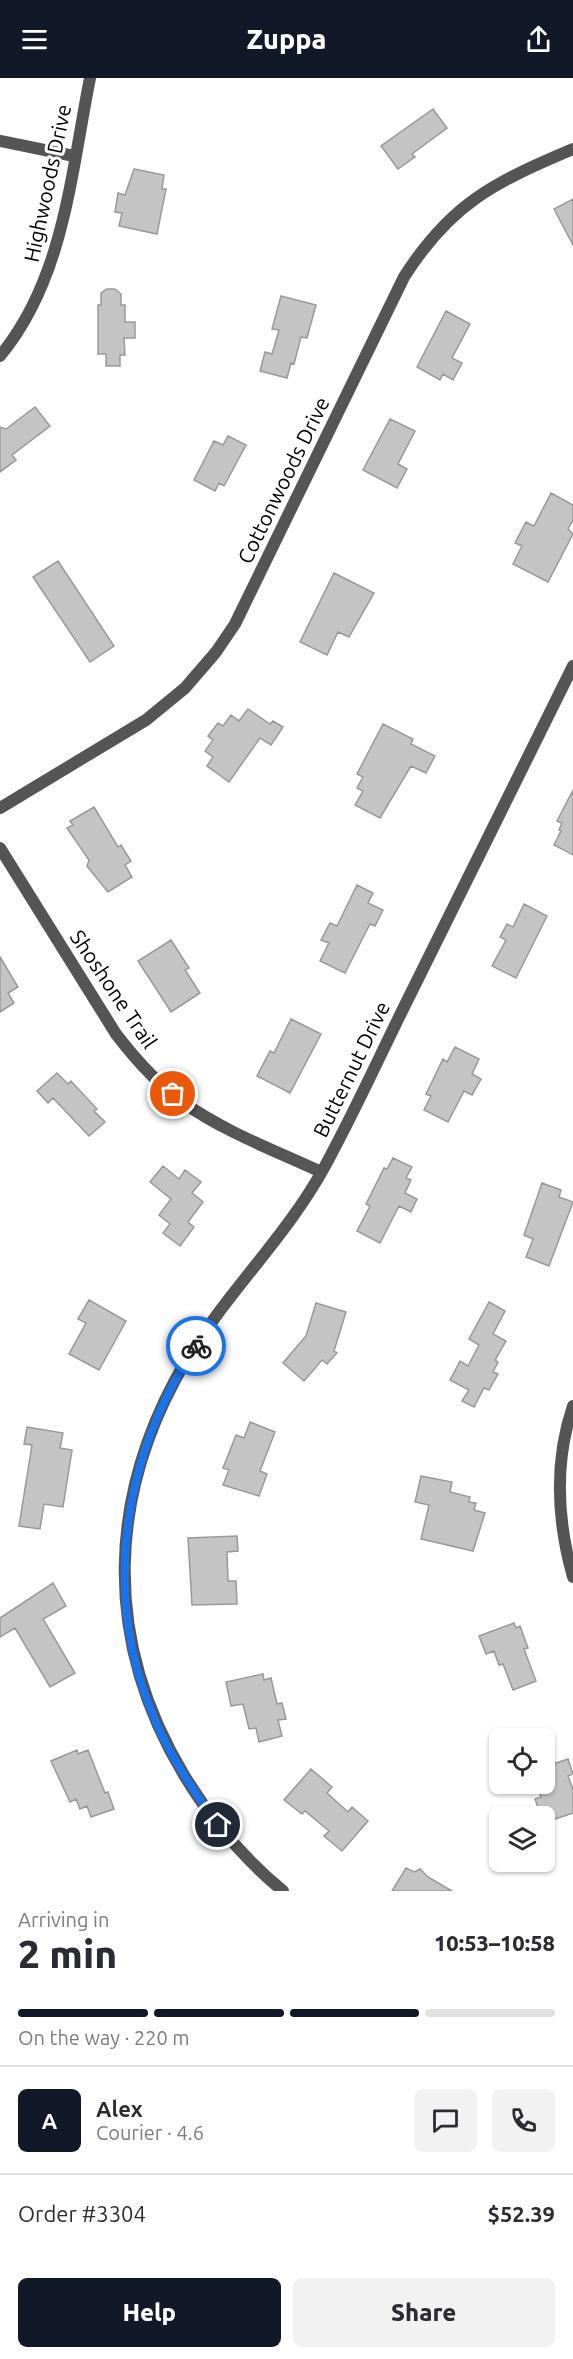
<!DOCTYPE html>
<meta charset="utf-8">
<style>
:root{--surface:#fff;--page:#f2f2f3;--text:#2b2b33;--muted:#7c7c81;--line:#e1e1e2;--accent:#111827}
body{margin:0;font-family:Ubuntu,sans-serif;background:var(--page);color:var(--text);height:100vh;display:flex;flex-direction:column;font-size:22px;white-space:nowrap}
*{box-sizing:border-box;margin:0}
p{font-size:20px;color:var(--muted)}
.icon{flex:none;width:33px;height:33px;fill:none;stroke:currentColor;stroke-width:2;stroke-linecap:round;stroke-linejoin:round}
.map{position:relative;height:1813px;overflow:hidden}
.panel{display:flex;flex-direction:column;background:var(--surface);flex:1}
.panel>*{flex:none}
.controls{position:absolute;left:489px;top:1650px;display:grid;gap:12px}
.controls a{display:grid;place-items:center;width:66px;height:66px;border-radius:9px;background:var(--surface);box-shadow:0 2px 4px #0004;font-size:30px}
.pin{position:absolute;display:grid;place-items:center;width:51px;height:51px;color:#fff;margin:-26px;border:3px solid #fff;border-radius:50%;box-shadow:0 2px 6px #0007}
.courier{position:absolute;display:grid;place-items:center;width:60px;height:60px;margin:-30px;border:4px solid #1a73e8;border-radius:50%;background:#fff;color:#222;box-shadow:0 2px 8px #0007}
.summary em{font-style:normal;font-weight:800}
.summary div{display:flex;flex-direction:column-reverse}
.summary{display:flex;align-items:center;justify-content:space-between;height:102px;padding:0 18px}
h1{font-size:39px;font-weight:800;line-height:45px}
.bar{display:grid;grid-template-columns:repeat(4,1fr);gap:9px 6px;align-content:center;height:72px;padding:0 18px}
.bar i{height:8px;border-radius:4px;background:var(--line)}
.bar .selected{background:var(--accent)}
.bar p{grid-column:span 4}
.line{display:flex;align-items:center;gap:15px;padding:0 18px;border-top:2px solid var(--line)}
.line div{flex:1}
.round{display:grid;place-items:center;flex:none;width:63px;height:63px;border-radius:9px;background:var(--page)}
.primary-button{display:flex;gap:12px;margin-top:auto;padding:12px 18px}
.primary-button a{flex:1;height:69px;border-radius:9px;background:var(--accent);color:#fff;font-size:24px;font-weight:800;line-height:69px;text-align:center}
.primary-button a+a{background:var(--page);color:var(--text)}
header{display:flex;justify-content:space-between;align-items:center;height:78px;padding:0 18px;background:var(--accent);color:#fff;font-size:27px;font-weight:800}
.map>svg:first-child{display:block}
</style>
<header><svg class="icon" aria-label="menu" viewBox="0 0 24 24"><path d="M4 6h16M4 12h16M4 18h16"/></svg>Zuppa<svg class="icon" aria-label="share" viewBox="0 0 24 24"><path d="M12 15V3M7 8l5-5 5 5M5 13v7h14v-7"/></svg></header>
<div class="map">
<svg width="573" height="1813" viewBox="0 0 573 1813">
<rect width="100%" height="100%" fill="#fff"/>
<path fill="#c4c4c4" stroke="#999" stroke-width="1.5" d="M433 31 447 50 412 76 415 79 398 91 381 68Z
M134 91 164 97 162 111H166L157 156 119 148 122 135 115 134 118 115 125 117Z
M573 121V167L554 131Z
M107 211H115L121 216V227H125V244H135V260H124L125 277H120V288H106V276H98V227H101V215Z
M281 218 316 227 307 260 301 259 294 286 291 285 287 300 260 293 265 274 272 276 279 252 272 251Z
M446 233 470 246 452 280 462 285 453 302 443 296 440 302 417 289Z
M35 329 50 348 12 377 16 382 0 394V349L6 351Z
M390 341 415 353 398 386 407 391 397 410 363 392Z
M228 358 246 367 224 408 219 405 215 413 194 402 214 363 223 367Z
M551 415 573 427V442L568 451 573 456 548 504 513 486 522 468 515 465 526 444 534 448Z
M58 483 114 568 90 584 33 499Z
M334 495 374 515 349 559 338 554 327 577 300 564Z
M248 631 270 646 273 643 283 649 271 667 260 660 229 704 207 688 213 679 205 673 213 662 208 658 218 645 223 648 231 637 239 643Z
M383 646 413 661 411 666 435 678 426 695 411 688 380 740 355 727 363 713 357 710 363 699 357 696Z
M573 712V777L554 767 561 753 559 752 562 745 557 743Z
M94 729 118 769 121 767 131 783 125 787 132 799 108 814 87 788 89 782 67 750 73 747 70 743Z
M357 807 373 815 368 825 383 832 375 848 370 846 345 895 320 883 329 865 321 862 330 845 337 848Z
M524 826 547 838 516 900 492 888 506 862 500 859 507 846 513 849Z
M171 862 189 890 185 892 200 915 171 934 138 883Z
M0 879 18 909 8 915 14 925 0 934Z
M291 941 321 956 290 1015 257 998 270 973 274 975Z
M455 969 479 981 472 996 481 1001 472 1017 464 1013 448 1044 424 1032 431 1018 426 1016 443 981 447 984Z
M57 995 68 1006 71 1003 97 1031 94 1033 105 1044 89 1058 53 1020 48 1025 37 1013Z
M393 1080 412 1089 406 1100 411 1102 405 1115 417 1121 411 1134 399 1128 380 1165 357 1153 370 1128 366 1126 384 1090 387 1091Z
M163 1088 179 1101 185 1092 201 1104 192 1115 203 1124 188 1144 194 1149 180 1168 163 1155 170 1146 159 1137 171 1121 150 1104Z
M542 1105 561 1112 559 1119 573 1124 549 1188 526 1179 533 1161 524 1157Z
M89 1222 126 1243 99 1292 69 1276 86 1245 78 1241Z
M489 1224 505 1233 493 1256 506 1263 495 1282 498 1284 493 1294 498 1296 489 1312 484 1310 474 1329 462 1323 469 1312 450 1302 460 1283 468 1288 479 1267 469 1261Z
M316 1225 346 1234 334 1273 337 1275 327 1286 322 1282 304 1303 283 1285 306 1258Z
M250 1344 275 1354 260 1393 267 1396 259 1418 223 1407 229 1392 223 1390 236 1357 244 1360Z
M27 1349 63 1355 60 1370 72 1372 63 1429 44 1426 40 1451 19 1448 32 1367 24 1366Z
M421 1398 452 1404 450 1414 470 1419 469 1424 476 1425 474 1432 485 1435 473 1473 421 1461 429 1427 415 1424Z
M237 1458 238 1473 227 1474 228 1503H236L237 1526 192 1527 188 1460Z
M53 1505 66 1528 43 1541 75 1595 50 1609 15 1550 0 1559V1540Z
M514 1545 516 1550 520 1548 528 1570 524 1571 536 1603 513 1612 503 1586 499 1587 494 1573 486 1576 479 1558Z
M263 1596 264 1602 271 1600 277 1626 282 1625 286 1641 278 1642 282 1658 259 1664 256 1650 249 1651 243 1626 231 1628 226 1604Z
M77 1672 78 1676 88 1672 105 1715 108 1714 114 1731 91 1739 87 1728 80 1731 76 1721 70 1724 51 1683Z
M568 1681 573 1696 568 1698 573 1711V1735L544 1745V1738H541L535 1721 541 1719 537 1709 550 1705 544 1689Z
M311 1691 332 1709 327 1715 348 1734 352 1729 368 1743 342 1773 324 1758 329 1753 305 1733 302 1736 284 1722Z
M406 1790 414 1794 420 1791 428 1799 452 1813H392Z"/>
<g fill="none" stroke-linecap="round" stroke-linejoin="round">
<path stroke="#555" stroke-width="12" d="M0 63 74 78
M0 278C64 201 71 95 90 0
M0 730 146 642 185 610 216 574 235 546 404 199C451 125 495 104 573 71
M0 770 116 956C136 982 157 1006 184 1025 225 1054 276 1073 321 1094
M573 1328C554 1384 557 1442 573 1499
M283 1813C244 1781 210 1740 184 1697 102 1561 107 1415 187 1281 228 1213 287 1158 325 1088 355 1033 381 975 409 919 464 809 518 698 573 588"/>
</g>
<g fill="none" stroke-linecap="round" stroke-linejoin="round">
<path stroke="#595959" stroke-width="6" stroke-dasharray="0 10.8" d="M173 1016 211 1042 321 1094 270 1170 196 1268"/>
<path stroke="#1a73e8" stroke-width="8" d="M196 1268C122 1379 101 1518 155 1642 171 1680 194 1714 218 1747"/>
</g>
<g text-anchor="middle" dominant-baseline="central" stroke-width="6" stroke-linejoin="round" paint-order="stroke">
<g font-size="21" fill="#000" stroke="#fff">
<text transform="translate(47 105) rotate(-78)">Highwoods Drive</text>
<text transform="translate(283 402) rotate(-64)">Cottonwoods Drive</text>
<text transform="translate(114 911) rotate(56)">Shoshone Trail</text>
<text transform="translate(351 991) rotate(-64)">Butternut Drive</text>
</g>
</g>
</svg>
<div class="controls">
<a><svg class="icon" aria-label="locate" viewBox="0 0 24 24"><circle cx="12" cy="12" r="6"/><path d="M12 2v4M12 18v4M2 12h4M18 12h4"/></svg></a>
<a><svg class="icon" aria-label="layers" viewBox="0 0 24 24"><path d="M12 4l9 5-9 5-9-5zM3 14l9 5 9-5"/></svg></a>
</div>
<div class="pin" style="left:173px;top:1016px;background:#ea580c"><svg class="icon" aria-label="bag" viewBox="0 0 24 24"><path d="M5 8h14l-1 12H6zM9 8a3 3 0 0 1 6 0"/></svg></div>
<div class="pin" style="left:218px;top:1747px;background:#1f2937"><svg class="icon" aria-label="home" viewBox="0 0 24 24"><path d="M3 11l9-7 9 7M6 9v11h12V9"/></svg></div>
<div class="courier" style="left:196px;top:1268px"><svg class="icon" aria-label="bike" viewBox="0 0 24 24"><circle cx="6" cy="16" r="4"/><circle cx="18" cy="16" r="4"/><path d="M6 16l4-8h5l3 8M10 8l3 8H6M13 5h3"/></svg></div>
</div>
<section class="panel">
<div class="summary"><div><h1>2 min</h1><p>Arriving in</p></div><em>10:53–10:58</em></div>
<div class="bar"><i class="selected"></i><i class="selected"></i><i class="selected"></i><i></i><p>On the way · 220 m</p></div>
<div class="line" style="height:108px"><b class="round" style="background:var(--accent);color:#fff">A</b><div><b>Alex</b><p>Courier · 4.6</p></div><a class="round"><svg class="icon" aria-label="chat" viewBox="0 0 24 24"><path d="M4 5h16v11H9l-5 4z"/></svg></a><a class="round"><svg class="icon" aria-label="phone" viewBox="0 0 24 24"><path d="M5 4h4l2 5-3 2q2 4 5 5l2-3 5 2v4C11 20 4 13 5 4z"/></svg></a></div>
<div class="line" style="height:78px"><div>Order #3304</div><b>$52.39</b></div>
<div class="primary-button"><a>Help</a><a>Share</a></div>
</section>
